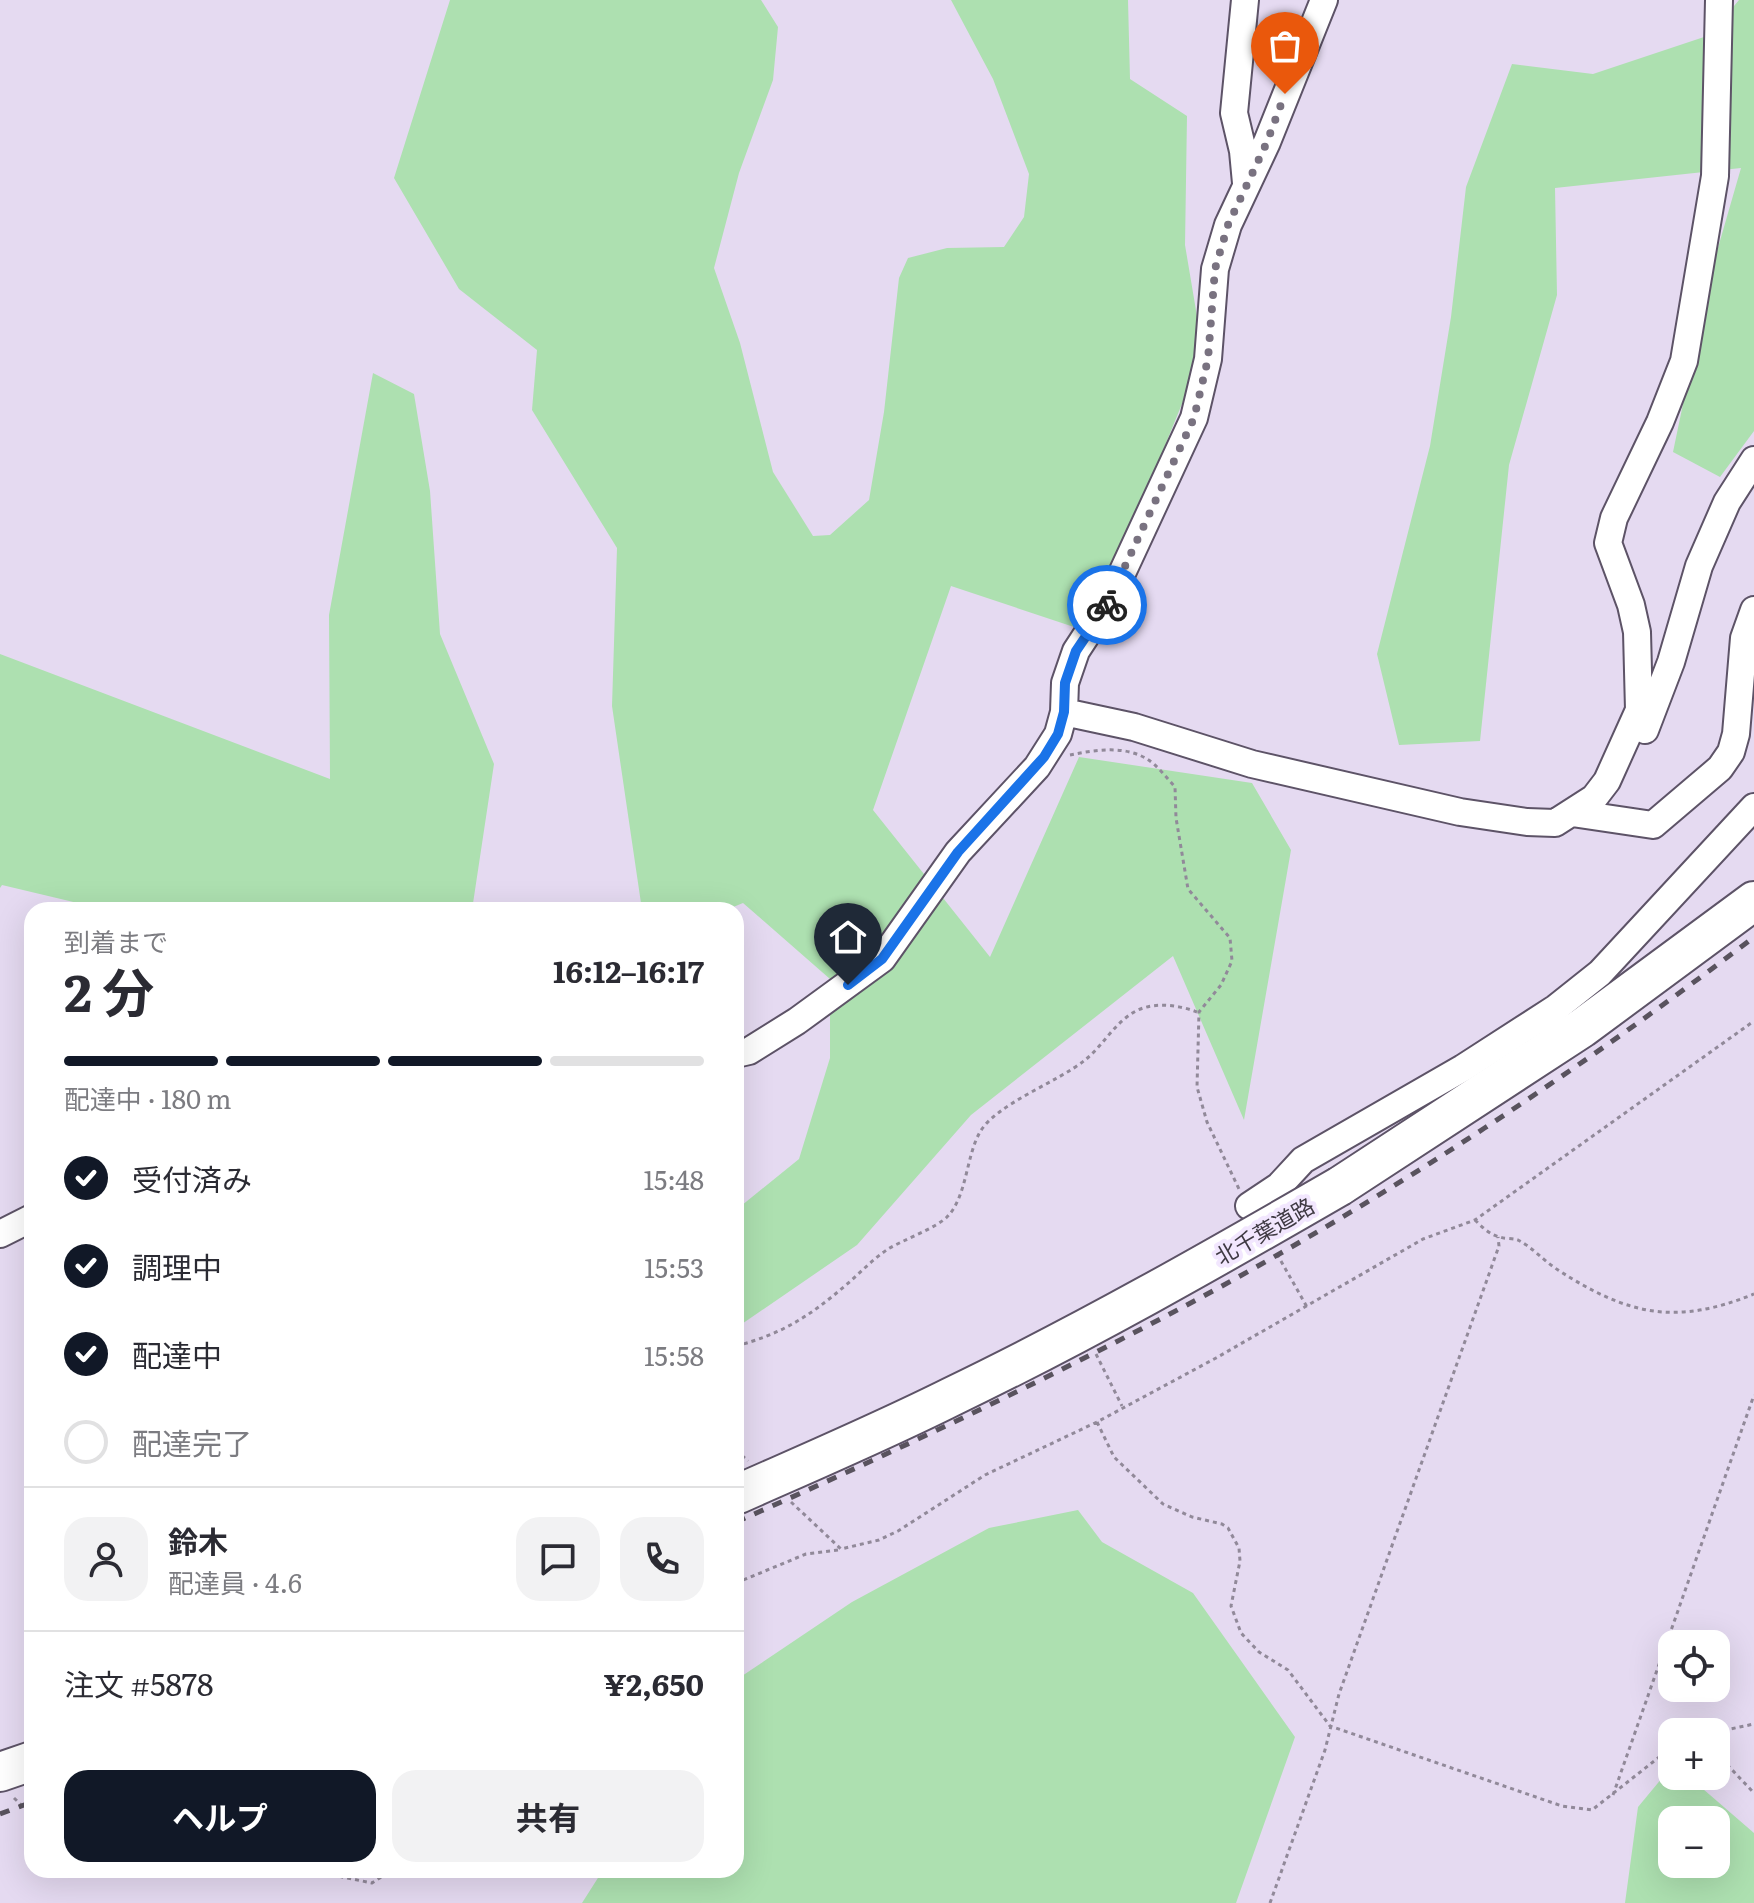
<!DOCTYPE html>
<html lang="ja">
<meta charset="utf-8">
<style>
:root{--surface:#fff;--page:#f2f2f3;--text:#2b2b33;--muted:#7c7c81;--line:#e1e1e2;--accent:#111827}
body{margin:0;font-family:Literata,"Noto Sans JP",serif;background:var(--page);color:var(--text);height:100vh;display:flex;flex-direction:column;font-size:30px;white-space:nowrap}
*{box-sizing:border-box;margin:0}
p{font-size:26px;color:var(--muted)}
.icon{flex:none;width:44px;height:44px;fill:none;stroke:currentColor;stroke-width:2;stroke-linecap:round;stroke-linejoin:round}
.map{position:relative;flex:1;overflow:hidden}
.sheet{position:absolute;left:24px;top:902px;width:720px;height:976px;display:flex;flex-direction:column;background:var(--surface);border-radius:24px;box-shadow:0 8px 32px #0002}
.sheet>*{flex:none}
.buttons{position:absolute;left:1658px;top:1630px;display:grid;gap:16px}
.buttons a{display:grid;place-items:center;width:72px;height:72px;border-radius:16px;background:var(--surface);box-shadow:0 8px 32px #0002;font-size:40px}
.pin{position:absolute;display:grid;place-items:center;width:68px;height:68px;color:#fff;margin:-82px -34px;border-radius:50% 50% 50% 0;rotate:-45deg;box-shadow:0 0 8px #0007}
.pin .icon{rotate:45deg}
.courier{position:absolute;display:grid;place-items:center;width:80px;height:80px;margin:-40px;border:6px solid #1a73e8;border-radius:50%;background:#fff;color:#222;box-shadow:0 2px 10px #0007}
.summary em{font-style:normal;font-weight:700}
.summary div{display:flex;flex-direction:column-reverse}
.summary{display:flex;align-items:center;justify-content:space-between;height:136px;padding:0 40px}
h1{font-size:52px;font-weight:700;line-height:60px}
.bar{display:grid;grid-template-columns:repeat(4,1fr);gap:12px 8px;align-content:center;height:96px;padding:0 40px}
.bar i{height:10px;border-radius:6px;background:var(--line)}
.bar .on{background:var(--accent)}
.bar p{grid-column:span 4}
.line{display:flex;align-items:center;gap:20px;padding:0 40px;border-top:2px solid var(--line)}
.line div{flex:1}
.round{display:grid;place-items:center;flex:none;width:84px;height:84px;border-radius:24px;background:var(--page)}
ol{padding:0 40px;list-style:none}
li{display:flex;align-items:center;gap:24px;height:88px}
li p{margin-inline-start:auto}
li .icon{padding:8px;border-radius:50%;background:var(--accent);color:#fff;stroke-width:4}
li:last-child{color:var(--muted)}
li i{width:44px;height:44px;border:4px solid var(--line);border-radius:50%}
.button{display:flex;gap:16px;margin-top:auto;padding:16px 40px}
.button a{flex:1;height:92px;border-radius:24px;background:var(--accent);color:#fff;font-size:32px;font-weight:700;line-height:92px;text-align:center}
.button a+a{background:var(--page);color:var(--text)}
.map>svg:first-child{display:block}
</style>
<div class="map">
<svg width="1754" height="1903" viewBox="0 0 1754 1903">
<rect width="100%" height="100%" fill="#e5daf1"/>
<path fill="#ade0b0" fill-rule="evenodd" d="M450 0H761L778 27 773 80 739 173 714 268 740 343 773 472 813 536 830 535 869 500 884 412 899 278 908 258 947 248 1004 247 1024 217 1029 174 993 79 951 0H1128L1130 79 1187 116 1185 245 1203 352 1147 490 1080 629 951 586 873 810 990 957 1079 757 1252 783 1291 850 1244 1120 1173 956 971 1115 857 1245 736 1328V1210L799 1159 830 1058V979L743 903 726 910H642L612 706 617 548 532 410 537 350 459 289 394 178Z
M1739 0H1754V431L1720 477 1673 452 1709 279 1741 168 1555 188 1557 295 1509 465 1480 741 1399 745 1377 654 1430 446 1451 317 1466 187 1512 64 1593 74 1710 35Z
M373 373 414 394 430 491 440 634 494 764 472 910H107L2 885 0 888V654L330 779 329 615Z
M1078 1510 1102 1542 1193 1593 1295 1737 1236 1903H582L603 1870H736V1680L852 1602 989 1528Z
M1672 1766V1776H1688L1754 1833V1903H1625L1638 1807ZM1716 1820V1864H1672V1820Z"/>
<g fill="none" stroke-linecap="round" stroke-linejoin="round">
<defs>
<path id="minor" d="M1245 0 1234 113 1243 151 1246 183
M1064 712 1134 727 1252 764 1460 812 1527 822 1555 823 1594 798 1607 781 1639 710 1637 632 1631 605 1608 543 1614 518 1660 422 1684 361 1715 176 1719 0
M1645 730 1671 662 1699 566 1727 502 1754 460
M1572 813 1653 825 1720 768 1731 752 1736 734 1744 638 1754 610
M736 1054 749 1051 797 1021 882 959 958 852 1037 767 1058 734 1064 712 1065 683 1076 651 1110 599 1194 418 1208 359 1215 269 1228 225 1267 142 1324 0
M1249 1206 1279 1186 1303 1160 1463 1068 1556 1008 1600 973 1754 807
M0 1234 32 1218"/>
<path id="highway" d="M1340 1186 1582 1028 1754 901
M0 1772 32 1761"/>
</defs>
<use href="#minor" stroke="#5d5367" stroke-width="30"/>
<use href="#highway" stroke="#5d5367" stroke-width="42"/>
<path stroke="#918999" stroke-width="3" stroke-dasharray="4 4" stroke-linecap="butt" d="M1070 755C1095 750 1124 745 1147 759 1157 765 1167 778 1175 787L1176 818 1188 889 1230 938 1232 961 1221 985 1199 1012 1197 1087 1207 1122 1239 1189
M1475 1220C1482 1227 1490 1235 1500 1237 1505 1239 1513 1238 1518 1240 1532 1247 1544 1261 1558 1270 1628 1315 1675 1326 1754 1294
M1277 1254 1307 1307
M736 1346C782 1334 810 1316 846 1285 860 1273 873 1259 888 1249 903 1240 936 1228 947 1217 967 1197 966 1156 980 1132 996 1104 1058 1082 1085 1060 1104 1045 1115 1021 1138 1010 1156 1002 1179 1005 1197 1012
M1096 1354 1122 1406
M1097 1422 1114 1457 1163 1504 1192 1517 1222 1524 1228 1528 1239 1548 1240 1561 1231 1606 1241 1633 1259 1652 1288 1670 1330 1726 1562 1806 1592 1810 1672 1747
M736 1450 748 1461
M791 1502 841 1549 879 1540 898 1531 985 1475 1097 1422 1216 1358 1423 1239 1475 1220 1754 1021
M736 1583 806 1554 838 1550
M1716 1732 1754 1724
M1716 1753 1754 1793
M1613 1795 1754 1395
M14 1798 32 1815
M308 1870 372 1883 392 1870
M1270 1903 1325 1750 1339 1694 1499 1246 1498 1237"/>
<use href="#minor" stroke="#fff" stroke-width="26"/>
<use href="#highway" stroke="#fff" stroke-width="38"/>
<path stroke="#59535e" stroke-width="5" stroke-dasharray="10 10" stroke-linecap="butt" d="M736 1522C881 1458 1025 1390 1166 1316 1372 1208 1569 1078 1754 937
M0 1814 32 1802"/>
<defs>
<path id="highway-bridge" d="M736 1495C808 1463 881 1432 951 1397 1084 1333 1212 1260 1340 1186"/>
</defs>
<use href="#highway-bridge" stroke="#5d5367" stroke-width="42" stroke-linecap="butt"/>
<use href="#highway-bridge" stroke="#fff" stroke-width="38"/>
</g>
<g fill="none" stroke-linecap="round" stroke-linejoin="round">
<path stroke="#797280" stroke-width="8" stroke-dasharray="0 14.4" d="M1107 605 1194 418 1208 359 1215 269 1228 225 1267 142 1285 94"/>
<path stroke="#1a73e8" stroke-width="10" d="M848 985 882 959 958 852 1044 757 1058 734 1064 712 1065 683 1076 651 1107 605"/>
</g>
<g text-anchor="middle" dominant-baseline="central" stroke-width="8" stroke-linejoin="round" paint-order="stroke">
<g font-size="22" fill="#3f3a43" stroke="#f2e7fe">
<text transform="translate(1264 1230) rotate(-30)">北千葉道路</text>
</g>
</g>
</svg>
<div class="buttons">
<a><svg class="icon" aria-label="locate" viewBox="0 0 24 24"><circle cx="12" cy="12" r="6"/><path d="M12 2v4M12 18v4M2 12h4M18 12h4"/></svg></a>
<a>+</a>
<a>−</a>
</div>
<div class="pin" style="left:1285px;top:94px;background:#ea580c"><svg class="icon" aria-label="bag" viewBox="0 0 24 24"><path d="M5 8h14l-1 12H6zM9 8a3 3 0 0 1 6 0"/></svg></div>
<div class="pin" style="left:848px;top:985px;background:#1f2937"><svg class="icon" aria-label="home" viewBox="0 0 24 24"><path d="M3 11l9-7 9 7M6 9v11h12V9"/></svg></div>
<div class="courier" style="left:1107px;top:605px"><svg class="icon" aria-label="bike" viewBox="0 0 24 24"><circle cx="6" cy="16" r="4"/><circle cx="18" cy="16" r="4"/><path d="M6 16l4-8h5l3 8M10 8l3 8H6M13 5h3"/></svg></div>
<section class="sheet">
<div class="summary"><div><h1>2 分</h1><p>到着まで</p></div><em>16:12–16:17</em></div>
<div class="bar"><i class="on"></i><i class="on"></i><i class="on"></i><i></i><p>配達中 · 180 m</p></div>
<ol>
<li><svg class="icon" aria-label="check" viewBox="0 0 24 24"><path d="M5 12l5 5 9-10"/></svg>受付済み<p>15:48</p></li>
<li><svg class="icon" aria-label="check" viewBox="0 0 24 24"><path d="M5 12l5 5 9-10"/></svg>調理中<p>15:53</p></li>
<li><svg class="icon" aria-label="check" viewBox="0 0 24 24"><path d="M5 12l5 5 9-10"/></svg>配達中<p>15:58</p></li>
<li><i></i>配達完了</li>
</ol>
<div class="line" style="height:144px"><a class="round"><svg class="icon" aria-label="person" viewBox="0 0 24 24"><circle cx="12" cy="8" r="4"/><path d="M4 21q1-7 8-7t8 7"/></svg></a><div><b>鈴木</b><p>配達員 · 4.6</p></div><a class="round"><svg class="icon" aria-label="chat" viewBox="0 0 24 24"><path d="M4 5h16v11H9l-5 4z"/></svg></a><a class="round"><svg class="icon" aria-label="phone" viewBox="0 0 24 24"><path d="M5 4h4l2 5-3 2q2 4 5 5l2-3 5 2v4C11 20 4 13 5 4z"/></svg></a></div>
<div class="line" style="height:104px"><div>注文 #5878</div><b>¥2,650</b></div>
<div class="button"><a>ヘルプ</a><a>共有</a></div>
</section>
</div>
